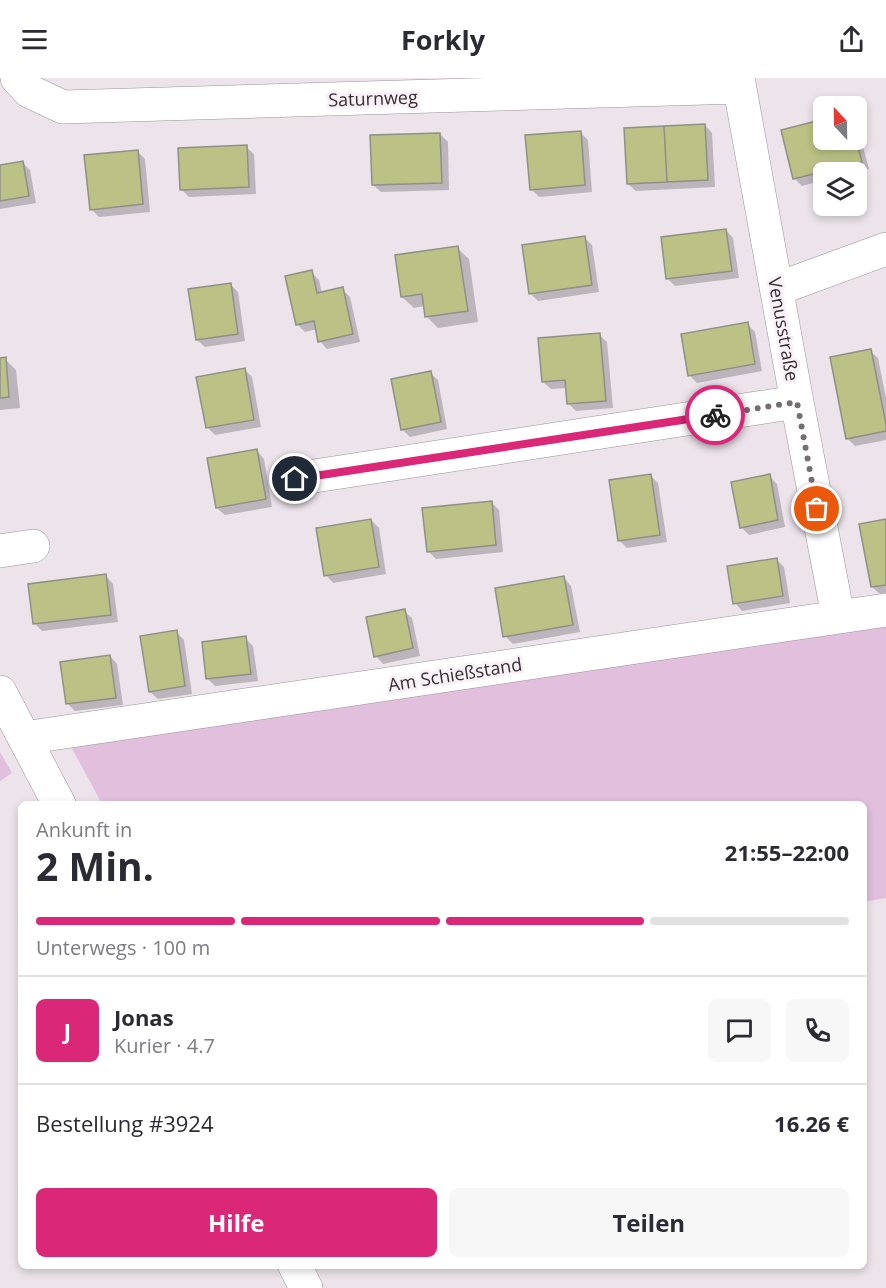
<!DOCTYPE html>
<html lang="de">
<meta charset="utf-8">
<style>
:root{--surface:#fff;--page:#f7f7f7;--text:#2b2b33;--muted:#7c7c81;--line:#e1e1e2;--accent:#db2777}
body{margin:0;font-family:"Open Sans",sans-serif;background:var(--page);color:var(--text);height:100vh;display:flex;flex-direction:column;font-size:22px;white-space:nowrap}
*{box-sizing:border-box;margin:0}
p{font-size:20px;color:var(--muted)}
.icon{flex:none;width:33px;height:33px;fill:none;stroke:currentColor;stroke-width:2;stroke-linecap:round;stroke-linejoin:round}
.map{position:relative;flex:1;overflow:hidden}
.side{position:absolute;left:18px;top:723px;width:849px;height:468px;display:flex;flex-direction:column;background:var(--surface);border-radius:9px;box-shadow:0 3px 9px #0003}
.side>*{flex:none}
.needle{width:39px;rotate:338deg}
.fabs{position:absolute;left:813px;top:18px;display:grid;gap:12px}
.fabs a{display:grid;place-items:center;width:54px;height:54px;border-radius:9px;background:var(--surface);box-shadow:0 3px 9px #0003;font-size:30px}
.pin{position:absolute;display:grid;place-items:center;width:51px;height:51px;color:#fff;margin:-26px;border:3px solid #fff;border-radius:50%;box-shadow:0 2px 6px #0007}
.courier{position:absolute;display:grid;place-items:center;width:60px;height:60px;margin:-30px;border:4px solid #db2777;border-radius:50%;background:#fff;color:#222;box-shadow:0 2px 8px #0007}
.head em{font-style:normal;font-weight:700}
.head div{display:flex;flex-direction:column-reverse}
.head{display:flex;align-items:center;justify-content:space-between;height:102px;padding:0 18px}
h1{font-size:39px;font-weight:700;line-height:45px}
.bar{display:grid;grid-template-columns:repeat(4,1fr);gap:9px 6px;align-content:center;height:72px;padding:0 18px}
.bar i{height:8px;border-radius:4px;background:var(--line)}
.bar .current{background:var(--accent)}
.bar p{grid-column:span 4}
.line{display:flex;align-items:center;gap:15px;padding:0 18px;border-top:2px solid var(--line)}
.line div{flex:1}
.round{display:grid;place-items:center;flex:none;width:63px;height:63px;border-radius:9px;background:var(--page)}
.action{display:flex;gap:12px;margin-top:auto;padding:12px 18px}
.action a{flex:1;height:69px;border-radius:9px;background:var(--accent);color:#fff;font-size:24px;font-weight:700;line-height:69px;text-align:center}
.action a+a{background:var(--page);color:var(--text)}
header{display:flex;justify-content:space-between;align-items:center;height:78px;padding:0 18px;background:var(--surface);font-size:27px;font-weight:700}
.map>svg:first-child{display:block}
</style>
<header><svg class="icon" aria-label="menu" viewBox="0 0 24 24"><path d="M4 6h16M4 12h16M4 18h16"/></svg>Forkly<svg class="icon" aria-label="share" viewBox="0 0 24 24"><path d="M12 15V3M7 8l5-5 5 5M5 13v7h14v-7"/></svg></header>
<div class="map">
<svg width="886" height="1210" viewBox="0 0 886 1210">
<rect width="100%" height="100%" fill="#ece3eb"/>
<path fill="#e2bfdd" d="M886 543V820L864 824V726H102L68 663Z
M0 674 12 695 0 703Z"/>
<path fill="#0003" d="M856 43 869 91 855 94H824V102L802 108 794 100 824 62H856Z
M705 47 712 55 715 109 636 113 628 106Z
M580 54 588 62 592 114 539 119 531 111Z
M440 56 448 64 449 112 381 114 373 107Z
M246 69 254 76 256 116 189 119 182 112Z
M137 73 145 81 150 134 99 139 91 131Z
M23 85 30 92 36 125 0 131V89Z
M726 152 733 160 739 200 675 208 668 201Z
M585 160 592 167 599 214 538 223 530 215Z
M457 170 469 181 478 244 438 250 427 239 425 228 414 230 402 219Z
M311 194 319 202 322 216 342 211 350 219 360 264 327 271 320 263 317 251 305 254 297 246Z
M230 206 238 214 245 263 205 269 197 262Z
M747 246 755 254 762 293 697 305 689 297Z
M599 257 607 264 613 330 576 333 568 325 567 310 551 311 543 304Z
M870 273 878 280 886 320V362L855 368 848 361Z
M5 281 16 292 20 330 0 332V282Z
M244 291 252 299 261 349 215 357 207 349Z
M430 295 438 302 447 351 410 359 402 351Z
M257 373 264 381 272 429 225 437 217 430Z
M651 398 658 405 667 464 627 470 620 463Z
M769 398 777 406 785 449 749 457 741 449Z
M491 424 499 432 503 474 436 481 429 474Z
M371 442 379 450 386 496 333 505 326 497Z
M886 442V515L880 516 872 509Z
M777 482 784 489 790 525 742 533 735 525Z
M106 498 113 506 118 544 42 553 34 545Z
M564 500 571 508 580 554 513 566 505 558Z
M404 533 412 540 420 578 383 586 376 578Z
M176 554 184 562 192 616 158 621 150 614Z
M245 560 253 568 258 603 215 608 208 601Z
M110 578 117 586 123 627 75 633 68 626Z"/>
<path fill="#bcc285" stroke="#8f9087" stroke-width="1.5" d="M824 41V62L856 61 862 84 793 101 781 52Z
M705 46 708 102 667 104 664 48Z
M664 48 667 104 627 106 624 50Z
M581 53 585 107 530 112 525 57Z
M440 55 442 105 372 107 370 57Z
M247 67 249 109 180 112 178 70Z
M138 72 143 126 90 132 84 77Z
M23 83 29 118 0 123V87Z
M726 151 732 193 666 201 661 159Z
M585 158 592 207 529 216 522 167Z
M458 168 468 233 425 239 422 216 401 219 395 177Z
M312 192 317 215 343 209 353 256 318 264 314 243 296 247 285 198Z
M231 205 238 256 196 262 188 211Z
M748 244 755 286 688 298 681 256Z
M600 255 606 323 567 326 565 302 542 304 538 260Z
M871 271 886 346V353L846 361 830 279Z
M6 279 9 319 0 320V280Z
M245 290 254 342 206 350 196 299Z
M431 293 441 344 401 352 391 301Z
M257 371 266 421 216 430 207 380Z
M651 396 660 457 618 463 609 402Z
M770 396 778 442 740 450 731 404Z
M492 423 496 467 427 474 422 430Z
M371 441 379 489 324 498 316 450Z
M886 441V507L871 509 859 446Z
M777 480 783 518 733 526 727 488Z
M106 496 111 537 33 546 28 506Z
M564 498 573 547 503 559 495 510Z
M405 531 413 570 374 579 366 539Z
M177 552 185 608 149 614 140 558Z
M246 558 251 596 206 601 202 564Z
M110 577 116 620 66 626 60 584Z"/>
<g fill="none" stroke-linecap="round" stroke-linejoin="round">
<defs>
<path id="minor" d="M17 0 29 13 63 29 739 9
M738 0 797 324 838 538
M777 211 886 171
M295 401 797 324
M0 473 33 468
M0 614 59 726
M24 660 886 532
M295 1188 306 1210"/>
</defs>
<use href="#minor" stroke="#9b939a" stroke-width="34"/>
<use href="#minor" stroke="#fff" stroke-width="33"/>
</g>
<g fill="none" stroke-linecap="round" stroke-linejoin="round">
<path stroke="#746e73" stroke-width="6" stroke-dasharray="0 10.8" d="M715 337 797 324 817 431"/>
<path stroke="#db2777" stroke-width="8" d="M295 401 715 337"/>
</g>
<g text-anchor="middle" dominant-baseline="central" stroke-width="6" stroke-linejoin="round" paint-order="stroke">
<g font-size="18" fill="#332f32" stroke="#faf1f8">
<text transform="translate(373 20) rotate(-2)">Saturnweg</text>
<text transform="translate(784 251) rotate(80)">Venusstraße</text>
<text transform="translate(455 596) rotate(-9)">Am Schießstand</text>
</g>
</g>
</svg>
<div class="fabs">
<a><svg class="needle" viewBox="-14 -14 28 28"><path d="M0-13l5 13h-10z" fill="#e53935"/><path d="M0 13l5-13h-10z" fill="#7c7c81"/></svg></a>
<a><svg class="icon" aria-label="layers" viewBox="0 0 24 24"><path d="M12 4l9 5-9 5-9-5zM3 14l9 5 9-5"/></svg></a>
</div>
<div class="pin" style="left:817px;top:431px;background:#ea580c"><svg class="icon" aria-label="bag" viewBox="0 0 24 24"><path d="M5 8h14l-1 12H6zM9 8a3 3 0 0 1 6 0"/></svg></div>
<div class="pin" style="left:295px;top:401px;background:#1f2937"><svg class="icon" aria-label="home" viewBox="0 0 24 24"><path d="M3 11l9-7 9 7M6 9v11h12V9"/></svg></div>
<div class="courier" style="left:715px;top:337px"><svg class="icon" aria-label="bike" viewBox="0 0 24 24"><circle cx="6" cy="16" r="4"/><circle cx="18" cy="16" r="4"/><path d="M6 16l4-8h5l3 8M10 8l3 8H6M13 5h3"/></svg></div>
<section class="side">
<div class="head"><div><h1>2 Min.</h1><p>Ankunft in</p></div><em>21:55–22:00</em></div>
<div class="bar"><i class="current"></i><i class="current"></i><i class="current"></i><i></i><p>Unterwegs · 100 m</p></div>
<div class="line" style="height:108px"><b class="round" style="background:var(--accent);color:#fff">J</b><div><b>Jonas</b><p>Kurier · 4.7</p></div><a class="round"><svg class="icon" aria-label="chat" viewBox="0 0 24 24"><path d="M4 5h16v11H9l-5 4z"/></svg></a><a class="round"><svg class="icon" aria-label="phone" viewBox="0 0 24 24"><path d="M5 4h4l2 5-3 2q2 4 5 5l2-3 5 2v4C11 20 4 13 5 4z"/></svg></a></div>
<div class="line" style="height:78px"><div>Bestellung #3924</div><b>16.26 €</b></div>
<div class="action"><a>Hilfe</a><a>Teilen</a></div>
</section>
</div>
